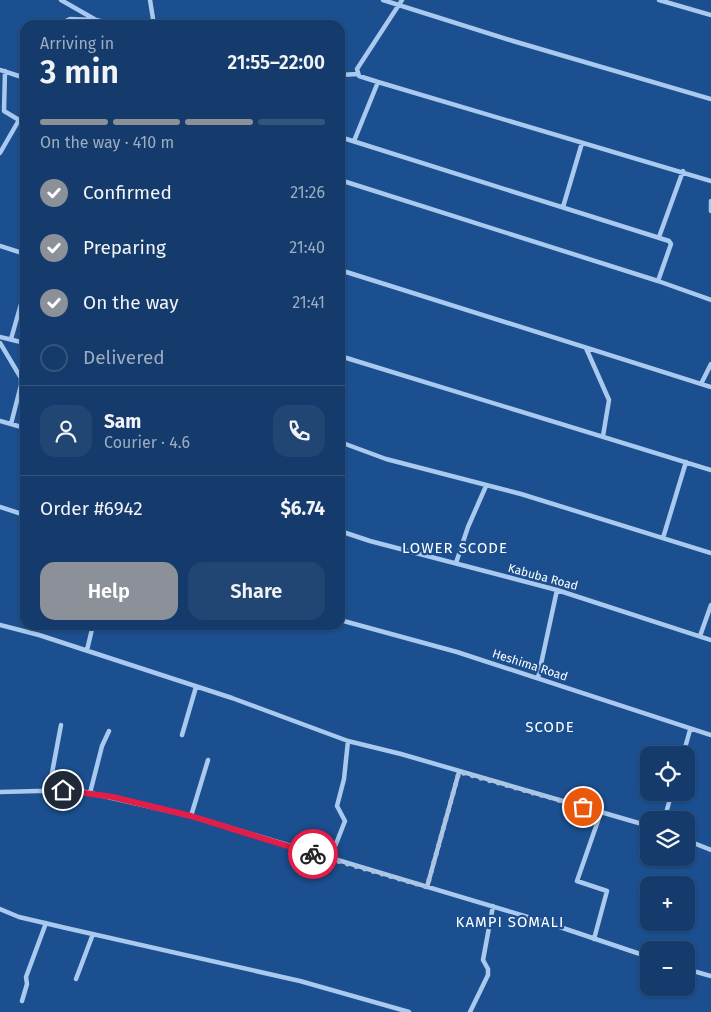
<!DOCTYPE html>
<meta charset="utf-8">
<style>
:root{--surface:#143b6b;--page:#214673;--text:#f1f3f6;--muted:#9dadc1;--line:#33557e;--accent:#8c9099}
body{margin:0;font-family:"Fira Sans",sans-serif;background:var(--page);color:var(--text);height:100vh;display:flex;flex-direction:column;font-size:19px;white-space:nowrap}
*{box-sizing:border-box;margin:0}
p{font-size:16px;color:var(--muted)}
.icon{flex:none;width:28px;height:28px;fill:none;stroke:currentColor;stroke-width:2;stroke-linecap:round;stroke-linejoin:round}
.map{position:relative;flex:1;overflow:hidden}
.side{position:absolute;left:20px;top:20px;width:325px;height:610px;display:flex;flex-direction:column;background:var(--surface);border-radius:15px;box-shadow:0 1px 4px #0004,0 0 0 1px var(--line)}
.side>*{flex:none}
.fabs{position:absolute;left:640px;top:746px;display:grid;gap:10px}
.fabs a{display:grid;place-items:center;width:55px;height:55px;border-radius:10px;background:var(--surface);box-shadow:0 1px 4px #0004,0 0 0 1px var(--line);font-size:25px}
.pin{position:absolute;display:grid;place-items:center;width:42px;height:42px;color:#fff;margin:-21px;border:2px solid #fff;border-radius:50%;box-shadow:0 1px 5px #0007}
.courier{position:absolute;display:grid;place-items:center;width:50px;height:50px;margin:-25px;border:4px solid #e11d48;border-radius:50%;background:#fff;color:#222;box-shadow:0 1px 6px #0007}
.head em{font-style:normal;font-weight:600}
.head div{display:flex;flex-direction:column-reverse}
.head{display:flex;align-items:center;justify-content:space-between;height:85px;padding:0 20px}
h1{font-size:32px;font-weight:600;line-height:38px}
.bar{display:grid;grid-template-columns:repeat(4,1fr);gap:8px 5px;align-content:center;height:60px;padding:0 20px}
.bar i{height:6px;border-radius:4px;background:var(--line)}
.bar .on{background:var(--accent)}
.bar p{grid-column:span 4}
.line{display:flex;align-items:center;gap:12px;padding:0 20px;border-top:1px solid var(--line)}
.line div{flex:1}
.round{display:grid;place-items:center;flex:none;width:52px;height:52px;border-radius:15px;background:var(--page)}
ol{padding:0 20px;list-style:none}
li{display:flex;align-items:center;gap:15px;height:55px}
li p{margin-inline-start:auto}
li .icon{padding:5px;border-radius:50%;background:var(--accent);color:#fff;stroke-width:4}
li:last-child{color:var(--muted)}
li i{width:28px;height:28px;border:2px solid var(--line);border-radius:50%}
.cta{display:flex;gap:10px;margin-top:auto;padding:10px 20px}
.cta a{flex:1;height:58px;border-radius:15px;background:var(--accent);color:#fff;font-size:20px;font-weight:600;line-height:58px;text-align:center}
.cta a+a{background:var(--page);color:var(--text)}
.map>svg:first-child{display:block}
</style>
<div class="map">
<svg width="711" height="1012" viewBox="0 0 711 1012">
<rect width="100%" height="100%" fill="#1b4f8f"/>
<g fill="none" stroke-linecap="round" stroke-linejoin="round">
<path stroke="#a9c9ee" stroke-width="4.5" d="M61 0 96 20 117 25
M150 0 154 25
M383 0 513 41 711 99
M659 0 711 15
M58 25 70 19 95 20
M0 70 25 78
M340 75 358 74
M378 82 711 181
M340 137 669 241 671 244 658 281
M354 141 378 82 359 76 357 69 402 0
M0 153 19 120 4 111 5 71
M340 180 658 281 711 300
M711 201V211
M563 207 582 143
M659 237 683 171
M0 246 25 254
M340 270 711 387
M0 337 25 343
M11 339 25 290
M0 343 21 378V385L11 424
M586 348 609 400 603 436
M340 356 711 470
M701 384 711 364
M0 421 25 428
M340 442 386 459 521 494 711 553
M0 507 25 515
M340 531 370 541 557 590 711 640
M663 538 686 462
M456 563 468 527 486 486
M340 620 457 652 711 735
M0 625 39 635 232 698 348 741 401 754 649 826
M700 636 711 605
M87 650 93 625
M538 678 557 590
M182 735 196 687
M683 755 690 730
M49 789 61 725
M0 792 77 790 191 816 548 923 649 957
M90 793 102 746 109 731
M191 816 208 760
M664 820 672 792
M686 840 711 850
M330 859 345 821 337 806 344 779 348 741
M427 887 459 772
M0 909 19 917 66 928 300 981 409 1012
M594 939 607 891 577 881 601 812
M686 969 711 976
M76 979 93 934
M22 1001 27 984 26 977 46 923
M470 1012 488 975V969L483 960 493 906"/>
</g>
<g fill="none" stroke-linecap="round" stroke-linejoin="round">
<path stroke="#afc1d8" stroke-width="5" stroke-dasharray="0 9" d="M313 854 427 887 459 772 583 807"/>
<path stroke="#e11d48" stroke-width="6" d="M63 790 113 797 191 816 313 854"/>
</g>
<g text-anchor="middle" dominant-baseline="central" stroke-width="4.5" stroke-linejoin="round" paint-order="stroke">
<g font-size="12" fill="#fff" stroke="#1b4f8f">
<text transform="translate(543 577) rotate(15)">Kabuba Road</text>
<text transform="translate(530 665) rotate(18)">Heshima Road</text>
</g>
<g font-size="15" letter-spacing="1" fill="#fff" stroke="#1b4f8f">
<text x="455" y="548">LOWER SCODE</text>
<text x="550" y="727">SCODE</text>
<text x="510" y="922">KAMPI SOMALI</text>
</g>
</g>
</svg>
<div class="fabs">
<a><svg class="icon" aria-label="locate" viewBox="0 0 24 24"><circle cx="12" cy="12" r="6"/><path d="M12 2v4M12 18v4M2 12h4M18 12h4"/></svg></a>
<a><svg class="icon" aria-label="layers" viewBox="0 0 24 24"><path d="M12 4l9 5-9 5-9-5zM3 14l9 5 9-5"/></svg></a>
<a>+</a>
<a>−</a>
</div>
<div class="pin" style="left:583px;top:807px;background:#ea580c"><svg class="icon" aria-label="bag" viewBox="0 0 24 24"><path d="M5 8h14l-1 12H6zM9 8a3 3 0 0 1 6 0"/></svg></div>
<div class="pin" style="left:63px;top:790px;background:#1f2937"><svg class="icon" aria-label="home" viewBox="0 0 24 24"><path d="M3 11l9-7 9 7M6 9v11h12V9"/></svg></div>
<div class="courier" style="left:313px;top:854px"><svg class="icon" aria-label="bike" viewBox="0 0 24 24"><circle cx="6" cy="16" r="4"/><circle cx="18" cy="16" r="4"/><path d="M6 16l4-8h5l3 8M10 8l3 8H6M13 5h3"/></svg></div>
<section class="side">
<div class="head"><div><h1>3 min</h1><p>Arriving in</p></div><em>21:55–22:00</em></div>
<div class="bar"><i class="on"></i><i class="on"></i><i class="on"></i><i></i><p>On the way · 410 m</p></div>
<ol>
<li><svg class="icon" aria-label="check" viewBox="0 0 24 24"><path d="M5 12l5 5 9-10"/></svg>Confirmed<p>21:26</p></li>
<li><svg class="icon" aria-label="check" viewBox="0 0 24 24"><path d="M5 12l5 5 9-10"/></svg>Preparing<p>21:40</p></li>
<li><svg class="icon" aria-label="check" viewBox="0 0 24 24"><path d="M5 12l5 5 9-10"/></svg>On the way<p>21:41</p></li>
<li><i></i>Delivered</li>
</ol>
<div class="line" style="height:90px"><a class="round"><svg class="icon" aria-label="person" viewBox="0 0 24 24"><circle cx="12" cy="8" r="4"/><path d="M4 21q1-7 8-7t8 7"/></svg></a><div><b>Sam</b><p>Courier · 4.6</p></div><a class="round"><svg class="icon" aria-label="phone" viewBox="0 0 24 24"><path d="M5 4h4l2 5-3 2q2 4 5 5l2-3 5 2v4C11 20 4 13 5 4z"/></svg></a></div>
<div class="line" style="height:65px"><div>Order #6942</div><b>$6.74</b></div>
<div class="cta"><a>Help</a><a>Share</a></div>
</section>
</div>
